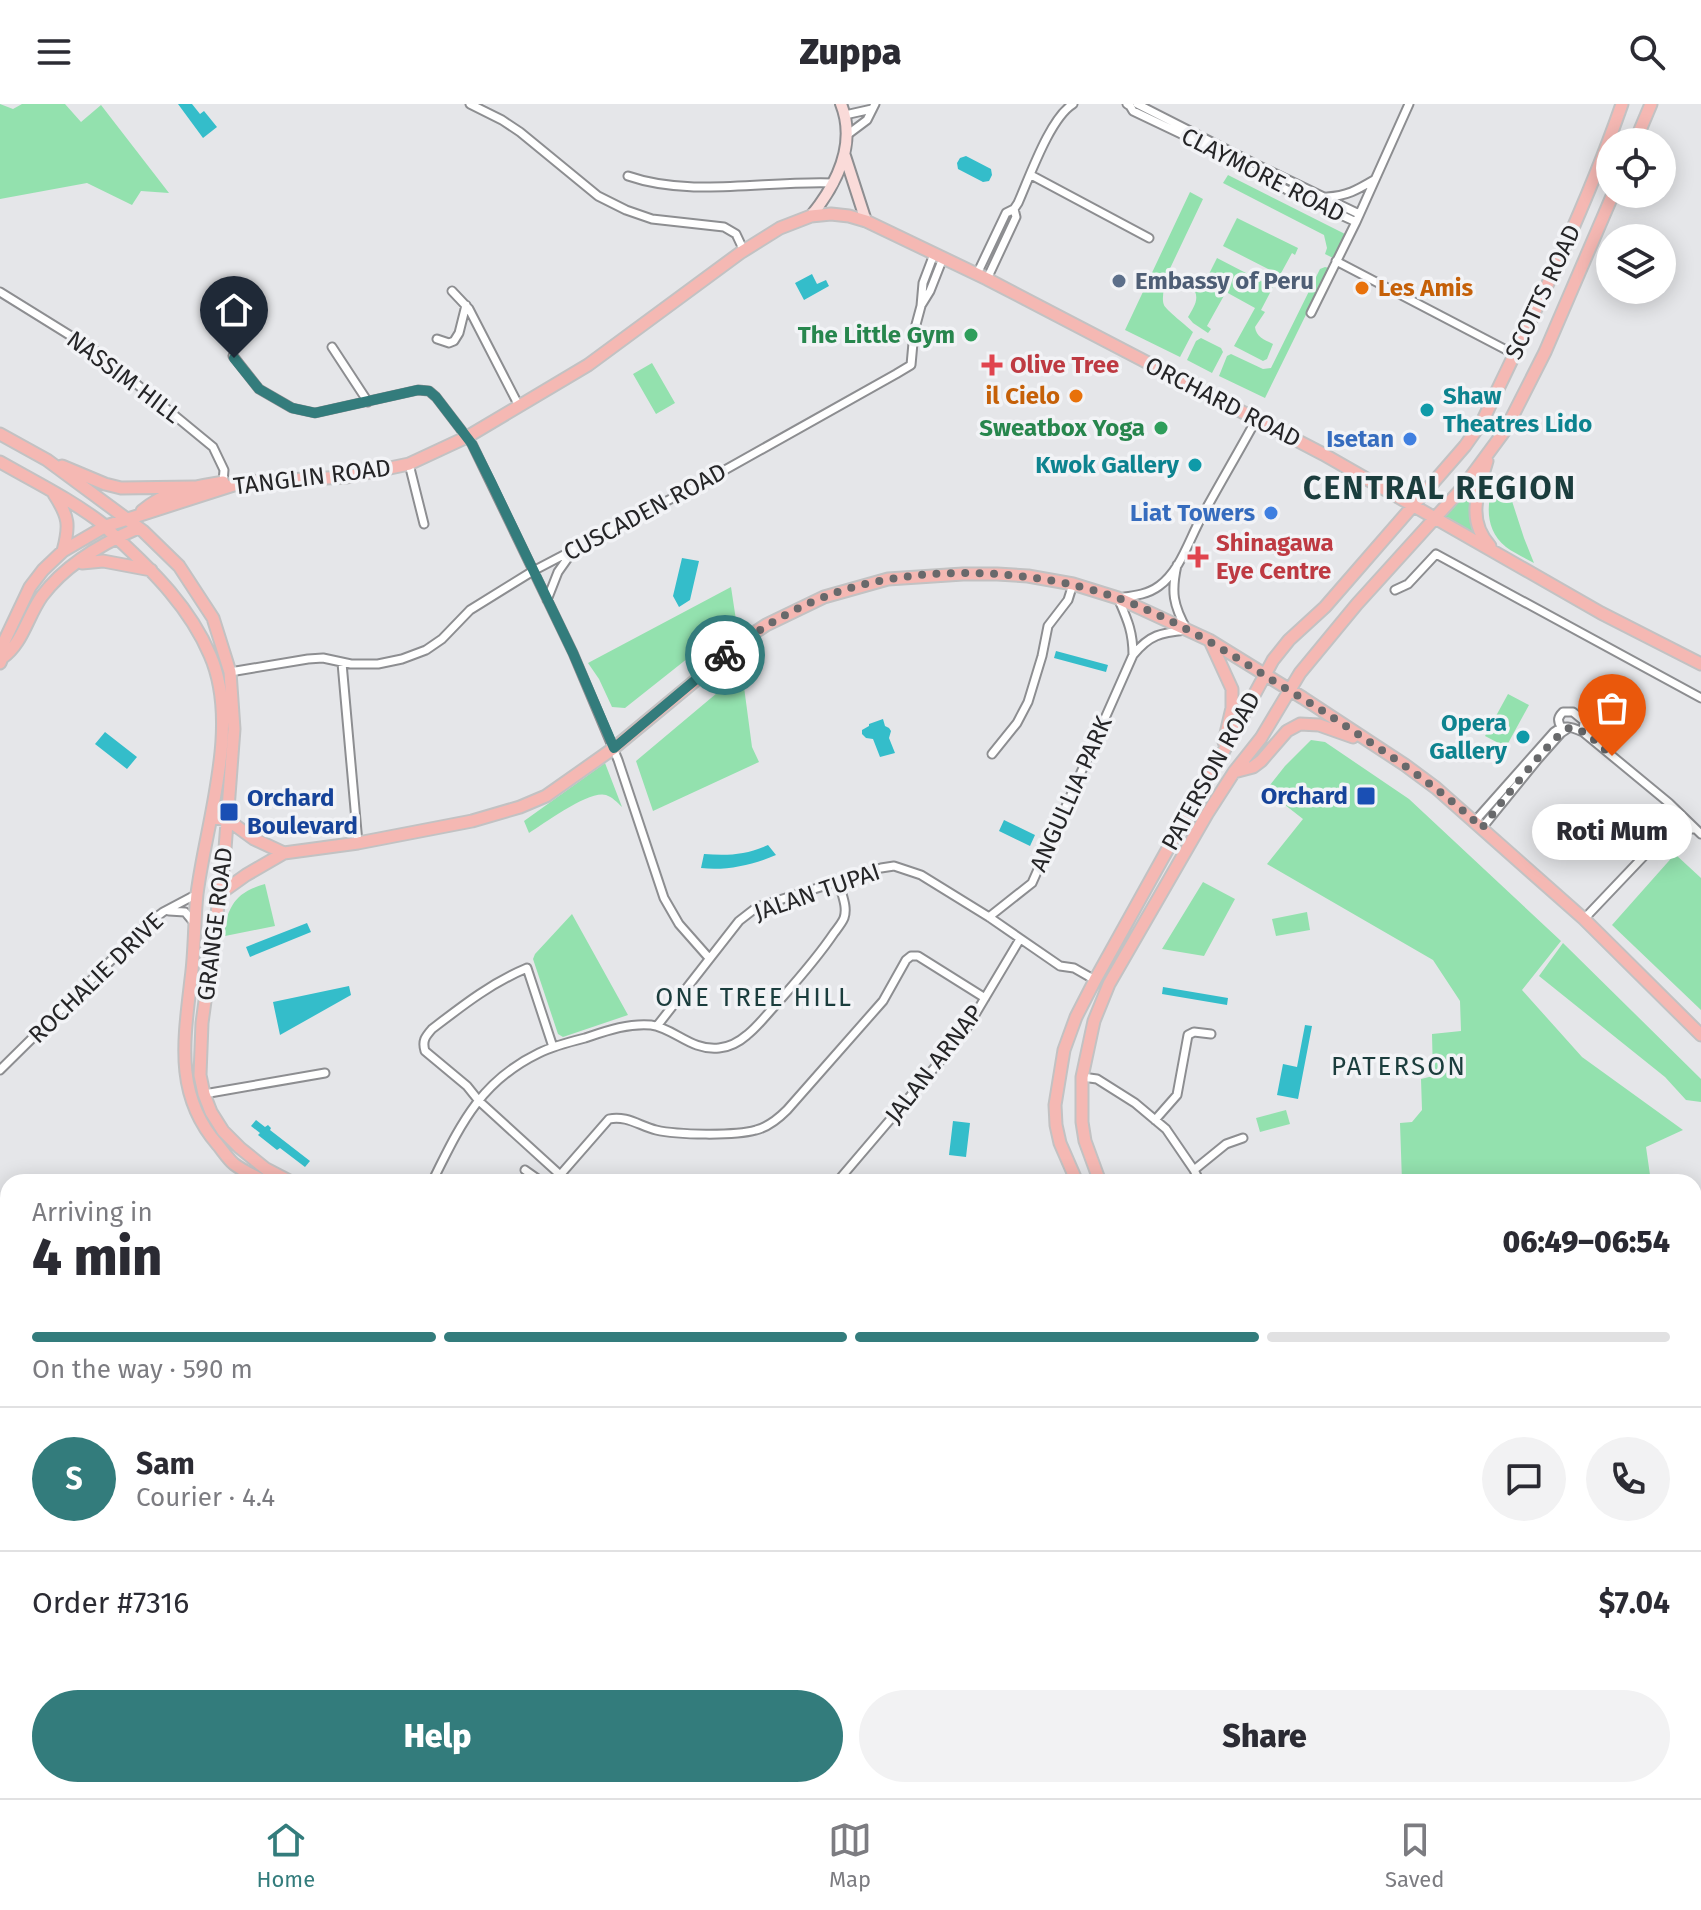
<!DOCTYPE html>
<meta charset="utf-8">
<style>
:root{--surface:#fff;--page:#f2f2f3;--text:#2b2b33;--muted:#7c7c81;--line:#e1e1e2;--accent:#337c7c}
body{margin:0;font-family:"Fira Sans",sans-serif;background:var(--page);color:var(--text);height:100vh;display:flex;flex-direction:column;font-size:30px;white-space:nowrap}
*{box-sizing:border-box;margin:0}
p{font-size:26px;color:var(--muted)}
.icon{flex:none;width:44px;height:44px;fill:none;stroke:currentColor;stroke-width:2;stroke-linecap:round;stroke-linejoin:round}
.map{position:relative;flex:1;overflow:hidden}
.side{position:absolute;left:0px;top:1070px;width:1702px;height:624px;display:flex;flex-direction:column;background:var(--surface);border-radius:24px 24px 0 0;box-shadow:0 4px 20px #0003}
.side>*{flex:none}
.controls{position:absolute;left:1596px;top:24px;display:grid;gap:16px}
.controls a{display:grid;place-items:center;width:80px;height:80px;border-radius:50%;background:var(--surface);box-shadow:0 4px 20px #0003;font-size:40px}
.pin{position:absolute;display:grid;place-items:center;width:68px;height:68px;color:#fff;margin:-82px -34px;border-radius:50% 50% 50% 0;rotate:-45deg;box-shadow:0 0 8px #0007}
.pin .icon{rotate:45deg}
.courier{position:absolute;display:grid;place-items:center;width:80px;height:80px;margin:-40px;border:6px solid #337c7c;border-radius:50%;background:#fff;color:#222;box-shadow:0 2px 10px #0007}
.bubble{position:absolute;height:56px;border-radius:28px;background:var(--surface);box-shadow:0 4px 20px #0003;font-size:26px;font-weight:800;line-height:56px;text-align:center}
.head em{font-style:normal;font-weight:800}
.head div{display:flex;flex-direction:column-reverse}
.head{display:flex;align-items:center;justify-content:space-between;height:136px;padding:0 32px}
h1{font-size:52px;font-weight:800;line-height:60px}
.bar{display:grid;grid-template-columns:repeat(4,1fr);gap:12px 8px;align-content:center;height:96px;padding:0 32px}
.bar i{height:10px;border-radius:6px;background:var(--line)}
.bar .selected{background:var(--accent)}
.bar p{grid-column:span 4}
.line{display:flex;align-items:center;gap:20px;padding:0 32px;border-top:2px solid var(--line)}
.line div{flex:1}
.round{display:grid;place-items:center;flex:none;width:84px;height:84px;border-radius:42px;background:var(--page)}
.primary-button{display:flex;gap:16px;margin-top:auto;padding:16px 32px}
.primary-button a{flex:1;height:92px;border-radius:48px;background:var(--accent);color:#fff;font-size:32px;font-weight:800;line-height:92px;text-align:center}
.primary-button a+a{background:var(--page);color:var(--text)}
header{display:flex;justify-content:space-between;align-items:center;height:104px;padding:0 32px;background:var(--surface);font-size:36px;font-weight:800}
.tab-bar{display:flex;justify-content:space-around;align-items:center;height:112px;border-top:2px solid var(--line);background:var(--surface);font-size:22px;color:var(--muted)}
.tab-bar a{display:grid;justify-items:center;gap:4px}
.tab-bar .selected{color:var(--accent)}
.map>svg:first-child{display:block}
</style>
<header><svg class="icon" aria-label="menu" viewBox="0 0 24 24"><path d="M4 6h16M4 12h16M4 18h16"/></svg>Zuppa<svg class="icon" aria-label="search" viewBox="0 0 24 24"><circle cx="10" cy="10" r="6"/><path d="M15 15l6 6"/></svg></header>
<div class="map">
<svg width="1701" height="1694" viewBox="0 0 1701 1694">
<rect width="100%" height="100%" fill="#e5e6e9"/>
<path fill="#ddd9ef" d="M1252 1686H1309L1315 1694H1252Z"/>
<path fill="#93e1ae" d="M0 0 13 5 22 0H65L81 18 101 1 169 89 141 87 132 101 87 79 0 95Z
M1228 71 1345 130 1333 154 1325 150 1327 144 1324 131 1223 79Z
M1190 88 1203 95 1165 175C1165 183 1161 194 1164 201 1165 205 1188 223 1193 228L1180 253 1125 226Z
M1237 114 1298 144 1295 151 1292 149 1280 171 1223 142Z
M1217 154 1273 183 1261 206 1265 208 1255 223C1256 233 1265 236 1273 240L1267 255 1263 257 1234 242 1255 204 1226 188 1207 222 1211 225 1208 229 1193 219 1188 213C1195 201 1201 193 1191 181L1194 176 1204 180Z
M1325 163 1329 164 1265 294 1219 272 1227 252 1231 250 1263 265 1271 264 1320 165Z
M1201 234 1221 244 1223 248 1212 269 1187 256 1196 237Z
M652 259 675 299 656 310 633 270Z
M1490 349 1475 412 1498 452 1433 415Z
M1495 372 1511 394 1524 434 1534 459C1525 454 1514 449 1506 443 1483 424 1487 397 1495 372Z
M731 483 736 516 625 604 612 603 599 575 588 559Z
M742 568 752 643 759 658 653 707 636 657Z
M1508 590 1529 601 1506 643 1485 632Z
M1311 636 1325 638 1409 695 1561 837 1522 886 1582 953 1683 1026 1646 1043 1651 1078H1402L1400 1019 1412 1018 1422 1006 1421 975 1433 972 1432 930 1461 927 1460 897 1433 856 1267 760 1303 715 1266 686 1285 662Z
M605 659 622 703C617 698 612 693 606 691 589 686 545 719 529 729L524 717Z
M1675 750 1701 774V906L1612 821Z
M1203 778 1235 795 1204 852 1162 845Z
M265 780 275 822 220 833C231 803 231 790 265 780Z
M1307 808 1310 826 1276 832 1272 815Z
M572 810 628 911 563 933 558 930 533 855 535 850Z
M1563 839 1701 975V998L1686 996 1665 973 1539 872Z
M1286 1006 1290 1020 1260 1028 1256 1014Z"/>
<path fill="#34bdca" d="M178 0H192L200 10 204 7 217 23 203 34Z
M966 52 991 65 992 71 989 77 983 78 958 65 957 59 960 54Z
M812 170 817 180 826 176 829 182 804 196 795 179Z
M682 454 699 457 690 496 679 503 673 492Z
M1056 547 1108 561 1106 568 1054 554Z
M883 615 885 622 889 624 891 627 889 634 895 649 880 653 873 635 866 634 862 630V626L869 622V620Z
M105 628 137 653 127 665 95 640Z
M1004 716 1035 731 1030 742 999 727Z
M768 741 776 751C753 761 726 767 701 764L704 750C727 752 747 751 768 741Z
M307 819 311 828 250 853 246 843Z
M349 882 351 891 280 931 273 898Z
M1163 883 1228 894 1227 901 1162 890Z
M1305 921 1312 922 1298 995 1277 991 1283 960 1297 963Z
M256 1016 265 1023 268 1021 271 1024 270 1026 310 1057 305 1063 280 1044 277 1046 258 1031 260 1029 251 1022Z
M953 1017 970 1019 966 1053 949 1051Z
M901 1686H965L962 1692 929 1694 926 1691 912 1694 901 1688Z"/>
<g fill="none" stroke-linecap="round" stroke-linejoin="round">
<defs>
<path id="street" d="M470 0 502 16 520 28 598 92 626 106 652 115 724 123 736 130 744 147
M1127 0 1130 2 1133 7 1196 37 1287 86 1356 118
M1137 0 1255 60 1359 110
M845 11 872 5
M847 31 867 16 875 0
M1031 71 1149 134
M628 72C691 94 768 76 834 79
M1327 93C1347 92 1357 86 1374 76
M1336 157 1514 250
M977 170 1006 109 1014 105 1018 99C1030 72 1050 14 1073 0
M987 175 1016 113 1014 105
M452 187 469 205 519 302
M0 188 100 250 213 343 224 366 223 378
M922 200 930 187 943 154
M1311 209 1356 118 1409 0
M437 235 449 239 454 237 459 229 466 201
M332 243 368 298
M233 252 259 285 292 304 315 309 418 286 429 287 436 293 472 340 573 549 618 656 664 794 679 820 709 854
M409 360 424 420
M1395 486 1408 480 1436 450 1701 594
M547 496 558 468 570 451
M1133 551C1133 527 1127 515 1118 494 1132 492 1147 491 1159 482 1180 467 1189 436 1201 414 1219 381 1238 349 1256 316
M342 559 358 739
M230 568 308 555 323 554 351 560H378L402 555 426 546 442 535 470 506 533 467 707 376 896 270 911 261 914 228 921 202 923 179 934 150
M1561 623C1557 616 1558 613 1563 608H1573L1584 617 1583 628
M992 650 1017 619 1028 598 1042 552 1048 522 1068 496 1073 480
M1475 717 1554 628C1565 620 1571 623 1583 628L1669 699 1701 730
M1482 724 1538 655 1561 629 1567 625
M1662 733 1668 717 1669 700
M169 807 185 808 195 820
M989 813 1032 779 1133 551C1150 530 1161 529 1187 526 1173 501 1171 488 1177 461
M1584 815 1662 733 1678 725H1695
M657 922 739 817 757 803 881 764 894 762 921 771 989 813 1060 862 1074 864 1095 876
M553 943 527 864C491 879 462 902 432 925 425 933 422 937 425 947L467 982 479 997 568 1078
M0 966 150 818 163 808 197 790
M1082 973 1097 975 1135 999 1166 1025 1194 1066 1200 1078
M204 990 325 969
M1155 1016 1177 991 1188 931 1194 928 1211 930
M525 1066 542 1078
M1194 1066 1226 1040 1243 1034
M432 1078C460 1022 479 978 539 949 553 942 569 938 585 934 606 927 628 919 651 921 674 924 691 947 719 944 730 943 739 938 747 931 756 924 764 914 772 905 794 880 816 856 834 829 837 825 842 819 844 814 848 802 841 790 839 778
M554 1078 609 1015C626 1011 640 1022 656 1026 677 1031 735 1032 756 1026 768 1023 778 1015 787 1006L883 897 906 856 911 852H918L985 894
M837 1078 964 929 1020 835
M0 1113 8 1116
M0 1216 1 1206 8 1190
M0 1326H8
M1694 1443 1701 1429
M0 1448 8 1449
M0 1644 3 1630 8 1622
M194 1686 199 1694
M547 1686 558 1694
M990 1686 994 1694
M1099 1686 1100 1694
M0 1692V1694"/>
<path id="secondary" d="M845 52 866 117
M811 112C836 81 857 40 841 0
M1694 1158H1701
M1694 1171H1701"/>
<path id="primary" d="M1635 38 1651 0
M0 330 47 356 143 427 179 462 213 514 230 568 234 625 224 758 202 919 200 971 204 990 211 1008 223 1027 240 1044 266 1065 291 1078
M1487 357C1478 388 1466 416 1490 442
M0 358C35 378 72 396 104 421 108 425 112 430 117 434 154 468 190 504 210 551 241 621 206 718 197 790 194 818 195 847 191 875 184 936 174 991 218 1041 223 1047 228 1055 234 1060 243 1067 255 1072 265 1078
M62 362 105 380 121 384 194 383
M54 390C69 413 70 421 63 447
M142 407C165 387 193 383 223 378
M82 459 103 457 151 466
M1210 537 1232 585V604L1224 638
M2 554C23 539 27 513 42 492 65 461 103 439 138 424
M0 559 2 554V542L30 483 43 466 63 447 106 422 243 378 347 373 409 360 467 333 588 261 740 149 780 124 811 112 831 110 849 112 866 117 987 175 1323 350 1601 509 1701 560
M1234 668 1253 663 1261 657 1287 627 1300 620 1319 621 1353 633
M211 713 228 716 254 735 284 749
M218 791 246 771 284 749 358 739 472 717 520 703 546 692 614 644 748 533 766 521 824 493 888 475 963 470H997L1028 472 1073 480 1118 494 1209 536 1303 594 1405 661 1436 684 1584 815 1701 931
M1077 1078 1060 1039 1056 1021 1055 1001 1064 946 1076 913 1095 876 1170 741 1220 654 1273 556 1289 536 1325 503 1465 342 1482 318C1532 214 1584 109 1622 0
M1100 1078 1085 1037 1082 1018V973L1094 917 1109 880 1207 710 1234 668 1261 634 1300 569 1357 500 1464 382 1506 325 1545 248 1613 90
M1195 1686 1196 1694
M1337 1686 1344 1694
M1349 1686 1369 1694
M1605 1686 1675 1694
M1685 1686 1701 1688
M1422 1694 1453 1686
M1477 1694 1500 1688 1523 1686"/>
</defs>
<use href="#street" stroke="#8d8e91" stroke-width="11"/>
<use href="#secondary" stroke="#8d8e91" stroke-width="14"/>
<use href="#primary" stroke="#c2c2c3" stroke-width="15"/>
<use href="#street" stroke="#fff" stroke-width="7"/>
<use href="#secondary" stroke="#fadbd9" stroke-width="10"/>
<use href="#primary" stroke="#f5b8b3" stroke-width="11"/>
</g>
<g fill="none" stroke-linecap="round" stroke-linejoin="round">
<path stroke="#68696b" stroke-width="8" stroke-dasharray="0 14.4" d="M725 551C756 527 788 507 824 493 909 459 1029 463 1115 493 1168 512 1217 541 1264 571 1284 584 1306 596 1326 609 1380 645 1435 679 1482 724 1494 708 1557 625 1570 624 1583 623 1603 644 1612 652"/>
<path stroke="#337c7c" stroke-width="10" d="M234 254 259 285 292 304 315 309 418 286 429 287 436 293 472 340 491 378 573 549 614 644 725 551"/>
</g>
<circle fill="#5c6f8a" stroke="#f2f3f6" stroke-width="3" cx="1119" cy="177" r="8"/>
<g fill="#e8710a" stroke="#f2f3f6" stroke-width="3">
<circle cx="1362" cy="184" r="8"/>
<circle cx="1076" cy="292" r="8"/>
</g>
<g fill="#2e9e5b" stroke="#f2f3f6" stroke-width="3">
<circle cx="971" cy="231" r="8"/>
<circle cx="1161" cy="324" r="8"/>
</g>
<g fill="#e0444e" stroke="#f2f3f6" stroke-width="3">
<path d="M988 249h8v8h8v8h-8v8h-8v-8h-8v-8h8z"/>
<path d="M1194 441h8v8h8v8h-8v8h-8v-8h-8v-8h8z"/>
</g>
<g fill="#0f9aa8" stroke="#f2f3f6" stroke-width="3">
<circle cx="1427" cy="306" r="8"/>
<circle cx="1195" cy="361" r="8"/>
<circle cx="1523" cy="633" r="8"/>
</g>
<g fill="#3f7fe0" stroke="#f2f3f6" stroke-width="3">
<circle cx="1410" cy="335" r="8"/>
<circle cx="1271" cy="409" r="8"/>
</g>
<g fill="#1a4fb4" stroke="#f2f3f6" stroke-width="3">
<rect x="1356" y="682" width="20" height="20" rx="4"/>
<rect x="219" y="698" width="20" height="20" rx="4"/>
</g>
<g text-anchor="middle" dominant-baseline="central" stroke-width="7" stroke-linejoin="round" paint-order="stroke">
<g font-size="24" fill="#252527" stroke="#f2f3f6">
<text transform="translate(1263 71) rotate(27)">CLAYMORE ROAD</text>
<text transform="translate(1543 188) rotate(-65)">SCOTTS ROAD</text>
<text transform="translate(124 273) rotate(37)">NASSIM HILL</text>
<text transform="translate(1223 298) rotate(27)">ORCHARD ROAD</text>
<text transform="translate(312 373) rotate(-7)">TANGLIN ROAD</text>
<text transform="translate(645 408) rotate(-28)">CUSCADEN ROAD</text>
<text transform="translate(1211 667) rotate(-61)">PATERSON ROAD</text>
<text transform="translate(1071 690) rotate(-66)">ANGULLIA PARK</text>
<text transform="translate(817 788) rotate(-19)">JALAN TUPAI</text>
<text transform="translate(215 820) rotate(-83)">GRANGE ROAD</text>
<text transform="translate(96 874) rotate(-44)">ROCHALIE DRIVE</text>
<text transform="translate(934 960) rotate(-52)">JALAN ARNAP</text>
</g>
<g font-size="24" font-weight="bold" fill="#4e5e75" stroke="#f2f3f6" text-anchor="start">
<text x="1135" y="177">Embassy of Peru</text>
</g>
<g font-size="24" font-weight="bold" fill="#c56008" stroke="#f2f3f6" text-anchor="start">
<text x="1378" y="184">Les Amis</text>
<text x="1060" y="292" text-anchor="end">il Cielo</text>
</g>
<g font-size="24" font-weight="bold" fill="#27864d" stroke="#f2f3f6" text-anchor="end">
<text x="955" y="231">The Little Gym</text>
<text x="1145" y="324">Sweatbox Yoga</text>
</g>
<g font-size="24" font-weight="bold" fill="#be3a42" stroke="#f2f3f6" text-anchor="start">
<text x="1010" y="261">Olive Tree</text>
<text x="1216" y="439">Shinagawa<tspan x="1216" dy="28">Eye Centre</tspan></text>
</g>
<g font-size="24" font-weight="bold" fill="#0d838f" stroke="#f2f3f6" text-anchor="end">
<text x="1443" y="292" text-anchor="start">Shaw<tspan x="1443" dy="28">Theatres Lido</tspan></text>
<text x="1179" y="361">Kwok Gallery</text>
<text x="1507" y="619">Opera<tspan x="1507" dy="28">Gallery</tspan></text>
</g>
<g font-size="24" font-weight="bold" fill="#366cbe" stroke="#f2f3f6" text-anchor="end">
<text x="1394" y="335">Isetan</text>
<text x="1255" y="409">Liat Towers</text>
</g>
<g font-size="24" font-weight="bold" fill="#164399" stroke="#f2f3f6" text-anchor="end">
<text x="1348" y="692">Orchard</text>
<text x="247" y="694" text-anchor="start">Orchard<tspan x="247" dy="28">Boulevard</tspan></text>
</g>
<g font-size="26" letter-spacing="2" fill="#1b3d3d" stroke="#f2f3f6">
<text x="754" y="893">ONE TREE HILL</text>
<text x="1399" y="962">PATERSON</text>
</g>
<g font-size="32" font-weight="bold" letter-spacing="2" fill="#1b3d3d" stroke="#f2f3f6">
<text x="1440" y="384">CENTRAL REGION</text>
</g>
</g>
</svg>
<div class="controls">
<a><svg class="icon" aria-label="locate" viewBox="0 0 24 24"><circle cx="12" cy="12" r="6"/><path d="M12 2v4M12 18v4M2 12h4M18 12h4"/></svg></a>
<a><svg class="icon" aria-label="layers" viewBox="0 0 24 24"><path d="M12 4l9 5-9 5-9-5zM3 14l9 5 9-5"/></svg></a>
</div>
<div class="pin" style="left:1612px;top:652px;background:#ea580c"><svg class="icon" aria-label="bag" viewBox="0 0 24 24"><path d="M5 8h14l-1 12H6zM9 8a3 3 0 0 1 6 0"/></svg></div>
<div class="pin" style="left:234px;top:254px;background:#1f2937"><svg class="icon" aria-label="home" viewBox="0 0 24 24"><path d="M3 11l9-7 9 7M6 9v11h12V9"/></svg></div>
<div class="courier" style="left:725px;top:551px"><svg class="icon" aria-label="bike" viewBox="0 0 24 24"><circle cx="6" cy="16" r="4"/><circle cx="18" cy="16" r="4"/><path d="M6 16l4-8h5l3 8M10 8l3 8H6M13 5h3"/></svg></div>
<div class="bubble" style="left:1532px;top:700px;width:160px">Roti Mum</div>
<section class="side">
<div class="head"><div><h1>4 min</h1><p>Arriving in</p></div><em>06:49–06:54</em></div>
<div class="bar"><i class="selected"></i><i class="selected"></i><i class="selected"></i><i></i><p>On the way · 590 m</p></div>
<div class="line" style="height:144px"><b class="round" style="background:var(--accent);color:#fff">S</b><div><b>Sam</b><p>Courier · 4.4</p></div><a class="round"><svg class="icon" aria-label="chat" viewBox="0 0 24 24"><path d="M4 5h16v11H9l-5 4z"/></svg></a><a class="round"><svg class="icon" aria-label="phone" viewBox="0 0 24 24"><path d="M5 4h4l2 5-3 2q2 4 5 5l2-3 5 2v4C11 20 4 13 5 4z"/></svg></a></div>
<div class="line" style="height:104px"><div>Order #7316</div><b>$7.04</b></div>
<div class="primary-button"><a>Help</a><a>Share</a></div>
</section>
</div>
<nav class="tab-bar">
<a class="selected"><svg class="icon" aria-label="home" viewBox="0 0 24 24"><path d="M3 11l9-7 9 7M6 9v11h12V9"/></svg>Home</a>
<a><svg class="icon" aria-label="map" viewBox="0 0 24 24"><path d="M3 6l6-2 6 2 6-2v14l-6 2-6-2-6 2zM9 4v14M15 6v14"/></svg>Map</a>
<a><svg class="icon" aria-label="saved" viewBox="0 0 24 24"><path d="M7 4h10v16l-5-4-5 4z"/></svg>Saved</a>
</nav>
